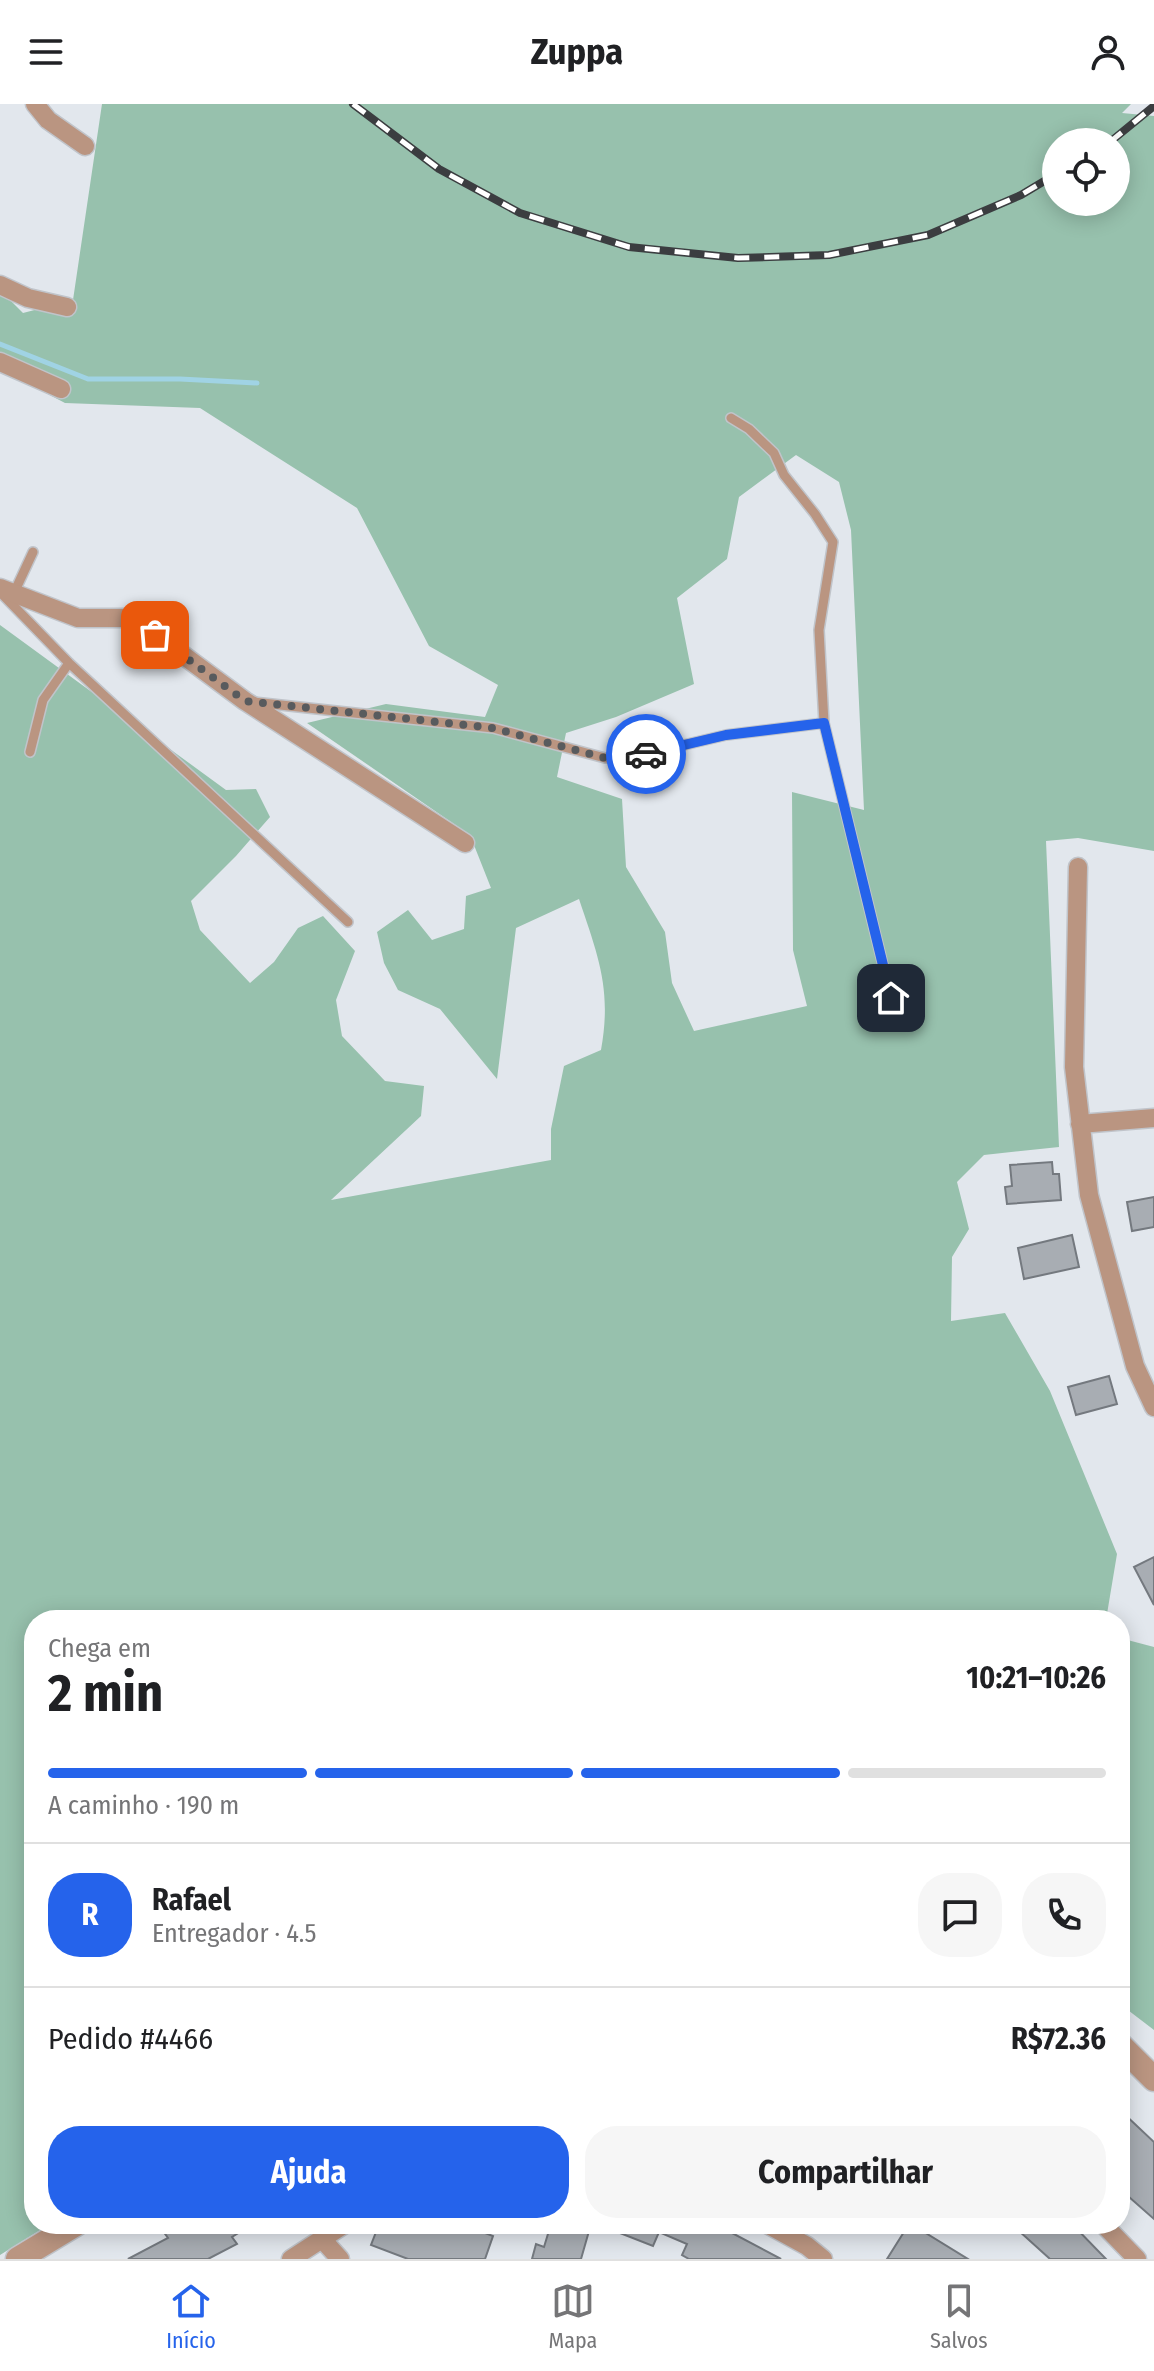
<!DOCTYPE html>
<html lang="pt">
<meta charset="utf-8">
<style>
:root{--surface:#fff;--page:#f6f6f6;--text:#202124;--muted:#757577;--line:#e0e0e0;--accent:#2563eb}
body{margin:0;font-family:"Fira Sans Condensed",sans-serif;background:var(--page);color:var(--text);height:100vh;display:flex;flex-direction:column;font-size:30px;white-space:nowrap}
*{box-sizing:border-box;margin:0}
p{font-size:26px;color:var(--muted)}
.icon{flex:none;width:44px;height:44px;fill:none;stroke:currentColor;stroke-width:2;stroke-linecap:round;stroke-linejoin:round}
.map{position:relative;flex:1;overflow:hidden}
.drawer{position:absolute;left:24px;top:1506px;width:1106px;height:624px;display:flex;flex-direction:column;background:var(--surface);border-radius:32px;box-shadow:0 4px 20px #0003}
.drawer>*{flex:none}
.tools{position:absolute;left:1042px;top:24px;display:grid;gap:16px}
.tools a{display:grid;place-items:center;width:88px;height:88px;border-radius:50%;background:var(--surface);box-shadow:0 4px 20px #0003;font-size:40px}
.pin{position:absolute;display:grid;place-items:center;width:68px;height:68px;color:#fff;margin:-34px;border-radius:16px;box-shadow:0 4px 12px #0006}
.courier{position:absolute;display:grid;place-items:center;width:80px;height:80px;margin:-40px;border:6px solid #2563eb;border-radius:50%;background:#fff;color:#222;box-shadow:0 2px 10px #0007}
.head em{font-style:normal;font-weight:700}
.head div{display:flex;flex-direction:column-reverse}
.head{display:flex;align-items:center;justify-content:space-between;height:136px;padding:0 24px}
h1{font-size:52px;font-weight:700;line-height:60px}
.bar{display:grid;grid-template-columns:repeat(4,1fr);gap:12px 8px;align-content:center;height:96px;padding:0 24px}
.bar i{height:10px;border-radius:6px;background:var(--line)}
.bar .current{background:var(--accent)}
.bar p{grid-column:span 4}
.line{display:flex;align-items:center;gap:20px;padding:0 24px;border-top:2px solid var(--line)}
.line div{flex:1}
.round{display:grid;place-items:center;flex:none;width:84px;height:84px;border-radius:32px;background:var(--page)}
.primary-button{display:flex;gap:16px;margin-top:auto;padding:16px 24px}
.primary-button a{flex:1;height:92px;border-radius:32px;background:var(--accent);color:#fff;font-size:32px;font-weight:700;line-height:92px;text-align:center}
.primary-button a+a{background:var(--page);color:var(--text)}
header{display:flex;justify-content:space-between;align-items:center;height:104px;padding:0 24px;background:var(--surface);font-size:36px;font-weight:700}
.tabs{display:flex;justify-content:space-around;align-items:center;height:112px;border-top:2px solid var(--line);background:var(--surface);font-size:22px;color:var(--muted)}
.tabs a{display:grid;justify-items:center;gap:4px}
.tabs .current{color:var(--accent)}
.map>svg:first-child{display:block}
</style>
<header><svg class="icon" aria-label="menu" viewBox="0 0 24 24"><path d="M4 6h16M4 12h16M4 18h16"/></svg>Zuppa<svg class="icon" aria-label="person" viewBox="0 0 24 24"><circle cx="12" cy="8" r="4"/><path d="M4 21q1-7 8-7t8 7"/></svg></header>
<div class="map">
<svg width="1154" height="2155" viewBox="0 0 1154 2155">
<rect width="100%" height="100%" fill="#e2e7ed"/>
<path fill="#97c1ad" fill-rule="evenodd" d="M102 0H1131L1122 9 1154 12V747L1078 734 1046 737 1059 1043 984 1051 957 1078 969 1125 952 1153 951 1217 1005 1209 1050 1287 1117 1450 1106 1516H34V2120H50L0 2151V521L226 686 256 685 270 713 236 752 191 797 200 826 250 879 274 858 298 824 323 812 355 847 336 896 342 932 385 977 424 982 421 1012 331 1096 551 1056V1025L564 962 601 946C612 885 598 852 579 795L516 824 497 975 440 905 398 886 384 859 377 828 408 806 432 836 464 825 466 792 491 784 470 731 307 619 386 600 485 613 498 581 429 542 357 404 200 304 65 299 0 265V186L23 209 73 196ZM1056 38H1116V98H1056ZM796 351 839 378 851 426 864 706 792 688 793 846 807 902 694 927 672 879 665 828 626 763 622 695 557 673 566 629 616 613 694 580 677 494 727 455 739 393Z
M1120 1534 1154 1543V1926L1120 1900Z"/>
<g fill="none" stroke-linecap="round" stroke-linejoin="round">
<path stroke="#a0d3e4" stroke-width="5" d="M0 240 88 275H180L257 279"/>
</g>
<path fill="#a8adb3" stroke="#74797f" stroke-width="2" d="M1052 1058 1053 1070H1059L1061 1096 1007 1100 1005 1083 1012 1082 1010 1061Z
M1154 1093V1123L1132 1127 1127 1098Z
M1072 1131 1079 1163 1024 1175 1018 1144Z
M1109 1272 1117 1300 1076 1311 1068 1283Z
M1154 1453V1501L1134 1463Z
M1120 2006 1154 2038V2115L1120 2085Z
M174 2120H253L232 2133 237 2140 208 2155H128L168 2134 163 2127Z
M393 2120H462L493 2132 485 2155H408L371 2141 378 2123 390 2127Z
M551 2120H591L581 2155H532L536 2140 544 2143Z
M597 2120H726L734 2124 732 2129 781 2155H689L682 2151 687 2140 659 2128 653 2142Z
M909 2120H911L968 2155H887Z
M1026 2120H1072L1106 2155H1050L1019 2127Z"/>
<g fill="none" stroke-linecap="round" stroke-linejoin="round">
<defs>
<path id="service" d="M731 314 749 325 774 349 784 371 815 410 833 438 819 526 824 619 891 894
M2 490 69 559 348 818
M13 491 33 448
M253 598 493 624 605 654 633 653 726 631 824 619
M30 648 43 596 69 559"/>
<path id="minor" d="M35 0 48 16 85 42
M0 181 28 194 67 203
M0 258 61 285
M0 484 78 514H133L245 597 465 739
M1078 763 1074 963 1089 1091 1135 1262 1154 1303
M1080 1020 1154 1014
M767 2120 807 2142 823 2155
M1103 2120 1137 2155
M322 2135 340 2155
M291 2155 345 2120"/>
<path id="tertiary" d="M1120 1941 1154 1975
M18 2155 76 2120"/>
</defs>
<use href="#service" stroke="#c0c4ca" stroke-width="12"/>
<use href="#minor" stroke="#c0c4ca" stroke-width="21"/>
<use href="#tertiary" stroke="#c0c4ca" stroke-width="27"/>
<use href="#service" stroke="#ba9581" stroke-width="9"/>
<use href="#minor" stroke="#ba9581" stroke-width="18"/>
<use href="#tertiary" stroke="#ba9581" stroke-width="24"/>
<defs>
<path id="rail" d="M353 0 439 65 520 109 629 143 738 154 829 151 928 131 1021 91 1056 70
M1110 38 1154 2"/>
</defs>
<use href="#rail" stroke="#3b3d40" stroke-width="8"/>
<use href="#rail" stroke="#fff" stroke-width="5" stroke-dasharray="15" stroke-linecap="butt"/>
</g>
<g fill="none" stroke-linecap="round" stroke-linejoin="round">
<path stroke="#585b5e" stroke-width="8" stroke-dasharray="0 14.4" d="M155 531 245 597 493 624 605 654 646 650"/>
<path stroke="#2563eb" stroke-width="10" d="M646 650 726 631 824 619 891 894"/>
</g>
</svg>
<div class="tools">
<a><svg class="icon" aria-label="locate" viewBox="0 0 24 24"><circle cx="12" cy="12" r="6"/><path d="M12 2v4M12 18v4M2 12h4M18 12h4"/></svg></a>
</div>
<div class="pin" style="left:155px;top:531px;background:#ea580c"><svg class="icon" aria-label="bag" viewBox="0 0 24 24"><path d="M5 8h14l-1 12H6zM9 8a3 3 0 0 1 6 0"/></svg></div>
<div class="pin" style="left:891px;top:894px;background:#1f2937"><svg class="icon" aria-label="home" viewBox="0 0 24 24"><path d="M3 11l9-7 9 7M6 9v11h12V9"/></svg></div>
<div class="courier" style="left:646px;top:650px"><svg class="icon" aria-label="car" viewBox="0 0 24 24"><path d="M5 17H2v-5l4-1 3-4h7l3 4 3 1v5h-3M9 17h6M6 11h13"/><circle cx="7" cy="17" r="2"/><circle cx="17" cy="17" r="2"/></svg></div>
<section class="drawer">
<div class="head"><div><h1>2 min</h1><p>Chega em</p></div><em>10:21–10:26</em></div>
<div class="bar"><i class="current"></i><i class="current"></i><i class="current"></i><i></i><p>A caminho · 190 m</p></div>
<div class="line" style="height:144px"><b class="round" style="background:var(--accent);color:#fff">R</b><div><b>Rafael</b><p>Entregador · 4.5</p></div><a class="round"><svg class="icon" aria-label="chat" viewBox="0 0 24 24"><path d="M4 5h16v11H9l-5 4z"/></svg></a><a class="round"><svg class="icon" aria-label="phone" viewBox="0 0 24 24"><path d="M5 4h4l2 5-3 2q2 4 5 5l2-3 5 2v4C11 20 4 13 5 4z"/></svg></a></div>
<div class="line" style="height:104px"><div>Pedido #4466</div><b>R$72.36</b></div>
<div class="primary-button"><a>Ajuda</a><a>Compartilhar</a></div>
</section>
</div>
<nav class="tabs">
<a class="current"><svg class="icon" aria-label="home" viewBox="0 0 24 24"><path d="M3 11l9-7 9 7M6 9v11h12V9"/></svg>Início</a>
<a><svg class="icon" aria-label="map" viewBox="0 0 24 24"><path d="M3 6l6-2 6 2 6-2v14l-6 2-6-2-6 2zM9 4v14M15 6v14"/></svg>Mapa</a>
<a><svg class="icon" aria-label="saved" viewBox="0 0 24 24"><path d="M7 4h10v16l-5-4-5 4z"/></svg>Salvos</a>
</nav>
